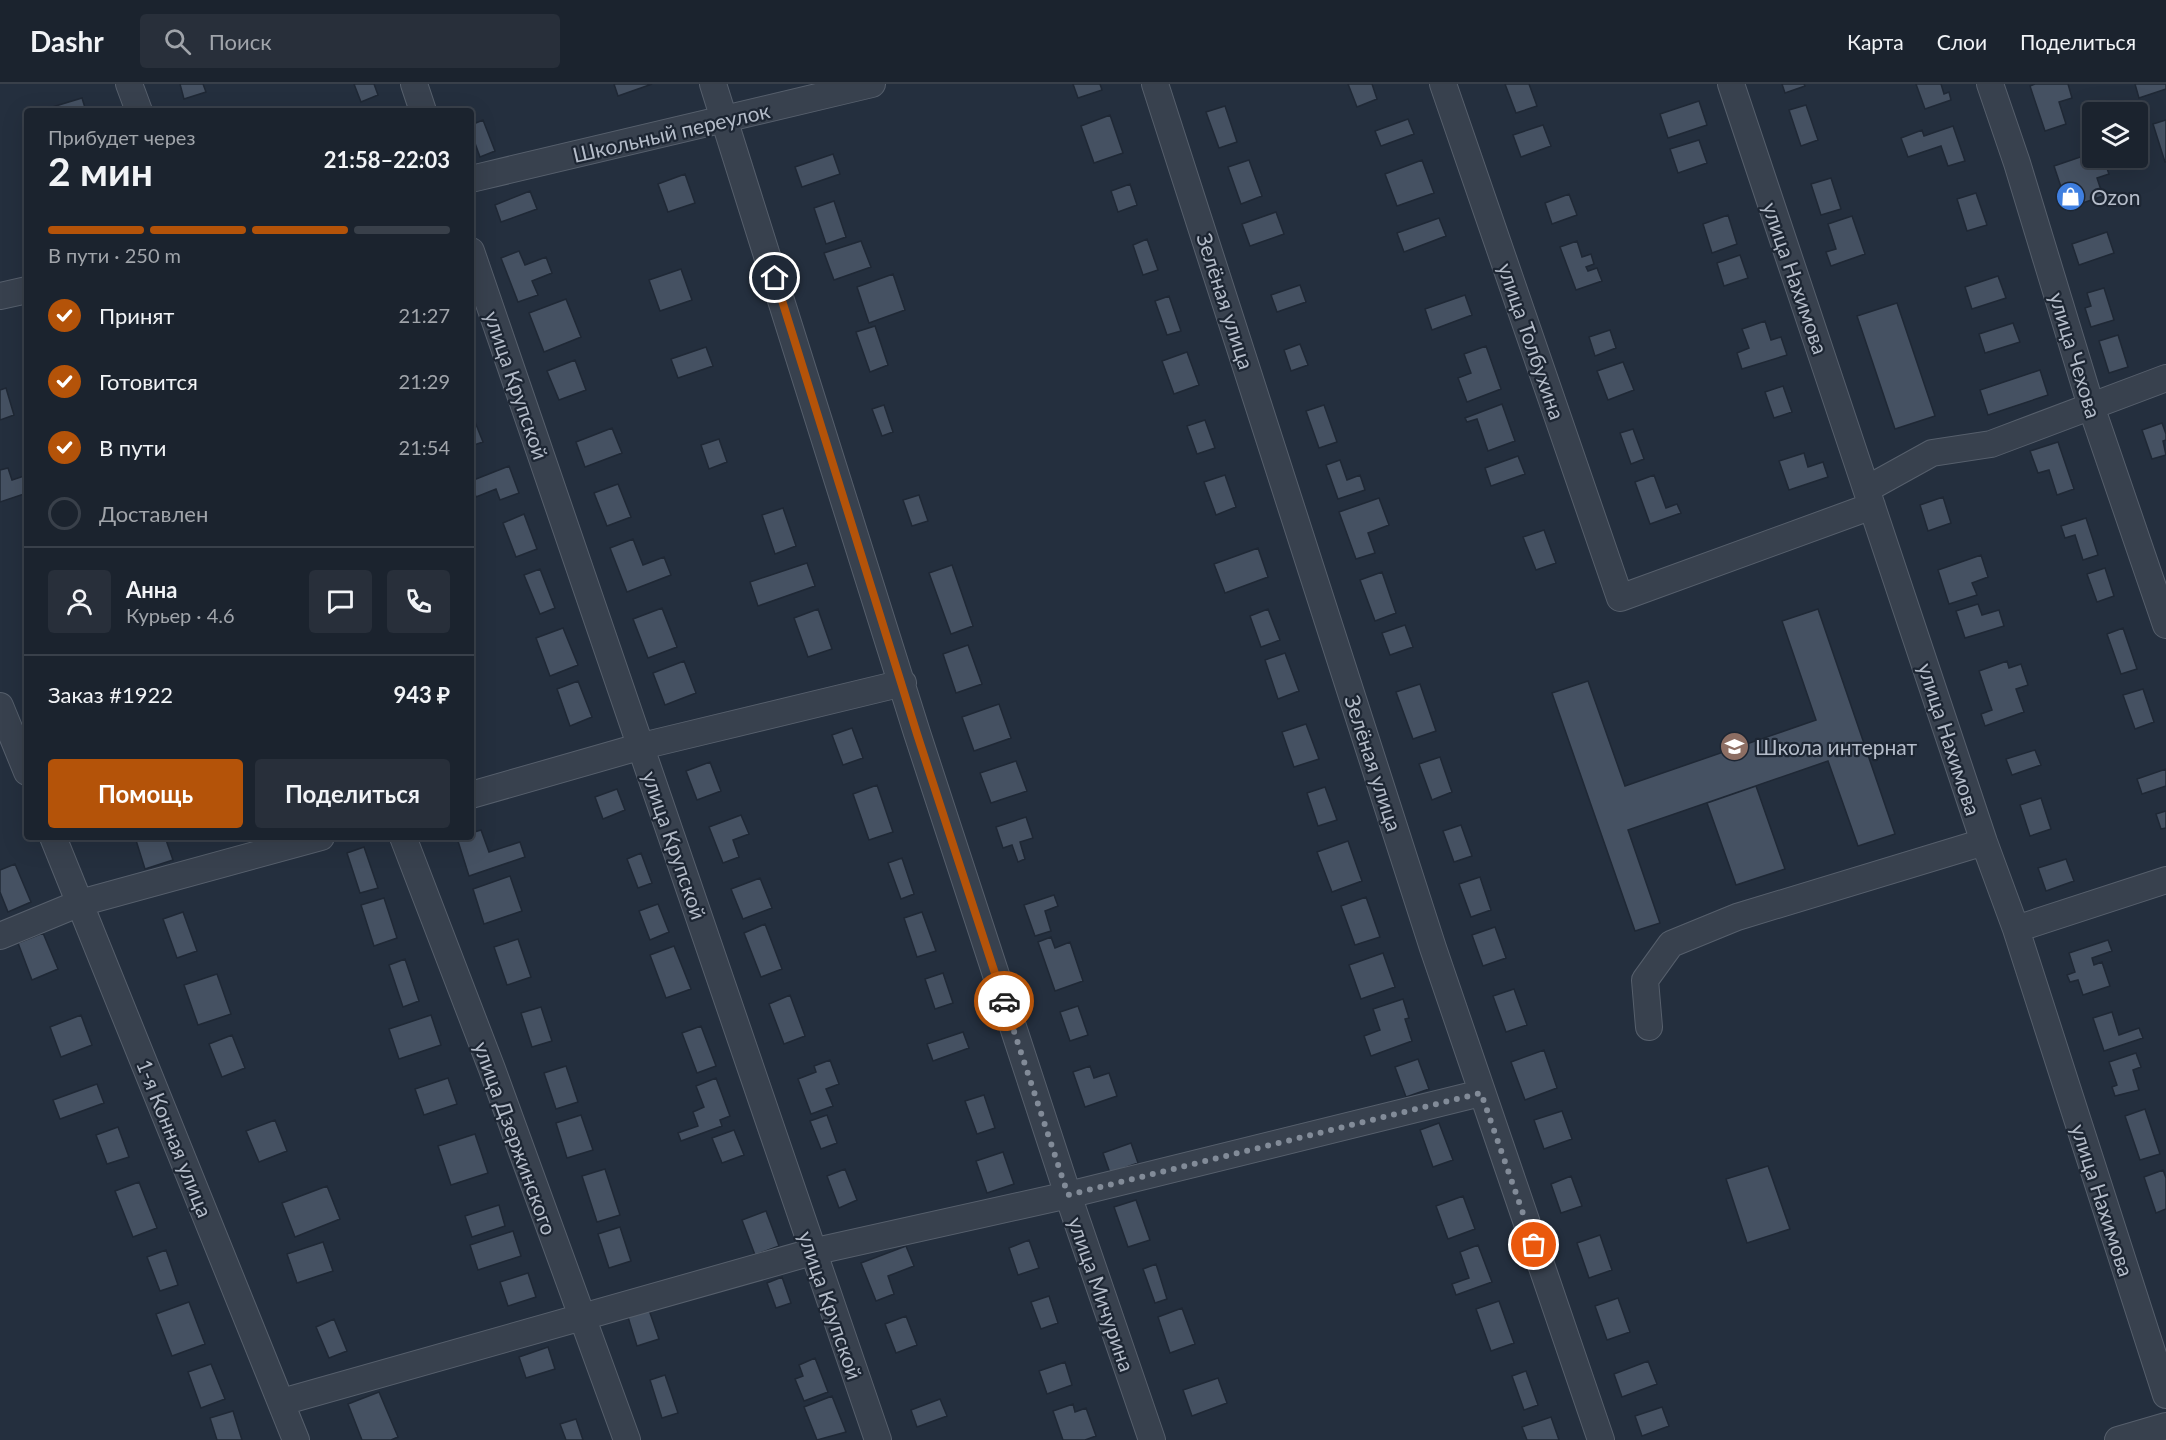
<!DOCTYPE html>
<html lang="ru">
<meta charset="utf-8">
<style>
:root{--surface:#1b232e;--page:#282f3a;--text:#f1f3f6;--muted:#a0a4aa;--line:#39404a;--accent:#b45309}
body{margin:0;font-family:Lato,sans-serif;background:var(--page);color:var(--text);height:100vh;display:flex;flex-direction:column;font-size:22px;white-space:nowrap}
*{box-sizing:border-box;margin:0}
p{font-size:20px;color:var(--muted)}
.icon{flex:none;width:33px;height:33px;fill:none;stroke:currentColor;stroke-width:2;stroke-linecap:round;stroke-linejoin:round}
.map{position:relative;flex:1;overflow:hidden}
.side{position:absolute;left:24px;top:24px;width:450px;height:732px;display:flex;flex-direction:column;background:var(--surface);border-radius:6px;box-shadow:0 6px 24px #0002,0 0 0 2px var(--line)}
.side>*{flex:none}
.tools{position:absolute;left:2082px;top:18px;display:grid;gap:12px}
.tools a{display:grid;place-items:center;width:66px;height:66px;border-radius:6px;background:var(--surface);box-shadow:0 6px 24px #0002,0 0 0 2px var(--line);font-size:30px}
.pin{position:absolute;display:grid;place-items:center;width:51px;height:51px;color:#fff;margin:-26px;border:3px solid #fff;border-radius:50%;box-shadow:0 2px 6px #0007}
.courier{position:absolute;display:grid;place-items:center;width:60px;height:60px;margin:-30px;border:4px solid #b45309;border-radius:50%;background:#fff;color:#222;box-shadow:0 2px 8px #0007}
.headline em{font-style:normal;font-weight:700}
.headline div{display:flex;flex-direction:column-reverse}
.headline{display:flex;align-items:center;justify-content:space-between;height:102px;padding:0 24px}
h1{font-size:39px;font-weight:700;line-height:45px}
.bar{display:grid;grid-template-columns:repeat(4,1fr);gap:9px 6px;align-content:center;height:72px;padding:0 24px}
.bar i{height:8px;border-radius:4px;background:var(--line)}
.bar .selected{background:var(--accent)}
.bar p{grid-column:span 4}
.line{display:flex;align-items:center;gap:15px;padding:0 24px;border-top:2px solid var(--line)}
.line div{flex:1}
.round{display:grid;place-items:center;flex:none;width:63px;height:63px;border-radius:6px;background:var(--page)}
ol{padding:0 24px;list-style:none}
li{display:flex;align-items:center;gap:18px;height:66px}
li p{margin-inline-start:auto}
li .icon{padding:6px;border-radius:50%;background:var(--accent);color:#fff;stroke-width:4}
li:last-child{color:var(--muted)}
li i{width:33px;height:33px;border:3px solid var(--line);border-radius:50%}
.action{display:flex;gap:12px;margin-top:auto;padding:12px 24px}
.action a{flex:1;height:69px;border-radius:6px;background:var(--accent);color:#fff;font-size:24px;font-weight:700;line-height:69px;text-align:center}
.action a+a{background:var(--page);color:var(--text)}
header{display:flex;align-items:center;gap:36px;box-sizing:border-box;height:84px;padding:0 30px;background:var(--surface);border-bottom:2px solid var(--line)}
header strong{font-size:28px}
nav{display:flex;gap:33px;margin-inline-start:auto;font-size:21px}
.search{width:420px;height:54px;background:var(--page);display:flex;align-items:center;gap:15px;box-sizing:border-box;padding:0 21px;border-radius:6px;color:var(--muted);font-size:22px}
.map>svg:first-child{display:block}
</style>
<header>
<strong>Dashr</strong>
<div class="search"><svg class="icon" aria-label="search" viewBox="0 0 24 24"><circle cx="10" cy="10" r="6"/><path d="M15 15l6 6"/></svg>Поиск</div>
<nav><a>Карта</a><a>Слои</a><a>Поделиться</a></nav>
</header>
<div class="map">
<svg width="2166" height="1356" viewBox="0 0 2166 1356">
<rect width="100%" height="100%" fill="#242f3e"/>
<path fill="#455162" stroke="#1f2835" stroke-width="1.5" d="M180 0H203L206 8 184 15Z
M354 0H374L378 11 361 18Z
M614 0H652L618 12Z
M1073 0H1100L1102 6 1078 14Z
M1348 0H1372L1377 15 1357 23Z
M1505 0H1529L1537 22 1516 29Z
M1782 0H1804L1805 2 1785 9Z
M1916 0H1941L1944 10 1949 8 1951 16 1925 25Z
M2035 0H2068L2072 14 2059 18 2066 40 2045 47 2030 2Z
M2135 0H2166V5L2139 14Z
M82 14 86 27H50L49 24Z
M1699 17 1707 41 1668 54 1660 30Z
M1806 21 1818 56 1801 62 1789 26Z
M1225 22 1237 58 1219 64 1206 28Z
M1110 31 1123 69 1094 79 1081 42Z
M1408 35 1414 50 1381 62 1375 47Z
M483 36 495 67 480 73 471 48V41Z
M2166 36V78H2165L2153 40Z
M1543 41 1551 62 1521 73 1513 51Z
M1953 42 1965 77 1948 82 1941 62 1908 73 1901 54 1922 46 1924 52Z
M1699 56 1707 79 1678 89 1670 65Z
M2092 69V74H2103L2109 90 2097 94 2103 112 2068 124 2054 82Z
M833 70 840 90 802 103 795 83Z
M1249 76 1262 112 1241 120 1228 83Z
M1422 76 1434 109 1397 122 1385 90Z
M685 90 695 119 668 128 658 100Z
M1831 94 1841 125 1821 131 1811 100Z
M1130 100 1137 121 1118 128 1111 107Z
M530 107 537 125 501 138 495 121Z
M1976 109 1987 141 1967 147 1957 115Z
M1569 110 1577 131 1552 140 1545 119Z
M834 117 846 153 826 160 814 124Z
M1276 128 1284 150 1250 162 1242 140Z
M1728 131 1737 160 1712 169 1703 140Z
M1852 132 1865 170 1831 182 1826 168 1836 165 1828 140Z
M1439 134 1446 152 1404 168 1397 149Z
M2107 148 2114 169 2079 181 2072 160Z
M1147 155 1158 186 1143 191 1133 161Z
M861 157 871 183 834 196 824 169Z
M1577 157 1582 173 1591 170 1594 180 1586 183 1588 187 1597 184 1602 197 1576 206 1560 163Z
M519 167 525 181 546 173 552 189 532 197 538 211 518 218 501 174Z
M1740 171 1748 194 1724 202 1717 179Z
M681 185 692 216 660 227 649 196Z
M893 190 905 226 869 239 857 203Z
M1998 192 2006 214 1972 225 1965 203Z
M1300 201 1306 218 1277 228 1271 211Z
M2104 204 2114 236 2091 243 2085 224 2091 222 2087 209Z
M1465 211 1472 231 1432 246 1425 225Z
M1169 212 1181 247 1167 251 1155 217Z
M566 215 581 253 544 268 529 229Z
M1897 219 1935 332 1895 345 1857 232Z
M1765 237 1771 256 1781 253 1787 271 1742 285 1737 269 1749 264 1742 245Z
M2013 239 2020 258 1985 269 1979 250Z
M875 242 888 281 870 288 856 248Z
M1610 246 1616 264 1595 272 1589 253Z
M2118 251 2128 283 2109 289 2099 257Z
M1300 260 1308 281 1291 287 1284 266Z
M1486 262 1501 305 1467 318 1458 294 1471 289 1464 270Z
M706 263 713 282 678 294 671 275Z
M1187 268 1199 301 1174 310 1162 277Z
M575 276 586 306 559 316 547 287Z
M1623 278 1634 306 1608 316 1597 287Z
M2040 286 2048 311 1988 331 1980 306Z
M1783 302 1792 328 1774 334 1765 308Z
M6 304 14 331 0 336V306Z
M1502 320 1515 357 1488 367 1477 335 1467 338 1465 334Z
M884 321 893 348 882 352 872 325Z
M1324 321 1337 358 1319 364 1306 327Z
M1205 336 1215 364 1197 370 1187 342Z
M475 338 483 358 471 362V339Z
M2162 339 2166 350V356L2163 357 2166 371 2152 375 2142 346Z
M612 344 622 369 585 383 576 358Z
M1633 345 1644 375 1631 380 1620 349Z
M719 355 727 378 709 385 701 361Z
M2058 358 2074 405 2057 411 2049 386 2038 389 2030 367Z
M1804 369 1808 383 1823 378 1828 393 1789 406 1779 377Z
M1518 372 1525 390 1491 402 1485 384Z
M1340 376 1347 396 1360 391 1365 406 1338 415 1326 381Z
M509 382 519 409 500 416 496 405 476 413 471 397Z
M8 384 12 396 27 391V409L0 418V386Z
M1225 391 1236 423 1216 431 1204 398Z
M1654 391 1666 424 1677 420 1681 429 1650 440 1635 398Z
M618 400 631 433 607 442 594 409Z
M919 411 928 437 912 442 903 416Z
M1943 413 1951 439 1928 447 1920 421Z
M1379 414 1389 441 1368 449 1375 469 1356 475 1339 428Z
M783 424 796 462 775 470 762 431Z
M524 430 537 465 516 473 503 439Z
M2086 434 2098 471 2083 476 2075 451 2065 454 2061 442Z
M1544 446 1556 479 1536 486 1523 453Z
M633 455 643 481 664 473 671 491 627 508 610 464Z
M1258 464 1268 493 1225 509 1214 480Z
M1981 471 1988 493 1972 499 1977 511 1949 520 1938 486Z
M807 479 815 502 758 522 750 498Z
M952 481 973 542 951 550 929 489Z
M2105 484 2114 512 2097 518 2087 490Z
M540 485 555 524 540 530 524 491Z
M1382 488 1396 529 1375 537 1360 496Z
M1978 520 1982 531 1999 526 2004 542 1965 554 1956 527Z
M662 524 677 563 648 574 633 535Z
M818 525 832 565 808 573 794 534Z
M1268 525 1280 556 1261 563 1250 532Z
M1818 525 1895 750 1858 762 1828 677 1628 746 1660 839 1635 847 1552 609 1588 597 1625 702 1816 636 1782 537Z
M1405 541 1413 563 1390 571 1382 549Z
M563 544 578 581 550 592 536 554Z
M2123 544 2137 585 2121 590 2107 550Z
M968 561 982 600 956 609 943 570Z
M1285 569 1299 607 1278 615 1265 576Z
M684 577 696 609 665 621 653 589Z
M2007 577 2009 584 2021 580 2028 601 2016 605 2024 628 1985 642 1981 630 1992 626 1979 587Z
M578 597 592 633 570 642 557 605Z
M1420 600 1436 647 1413 655 1396 608Z
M2143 605 2154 638 2135 645 2123 611Z
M999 620 1011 654 974 667 962 633Z
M1306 640 1319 675 1294 683 1282 648Z
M852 644 863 674 843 681 832 651Z
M2035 666 2041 681 2012 691 2006 675Z
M1440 673 1452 708 1432 716 1419 680Z
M1016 677 1027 707 991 719 980 689Z
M710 678 721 707 697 716 686 687Z
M2166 685V702L2142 710 2137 695Z
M877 701 893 748 869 756 853 710Z
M1756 702 1785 785 1736 801 1707 719Z
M1325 703 1337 736 1318 742 1307 709Z
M617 705 625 726 603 735 595 713Z
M2041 714 2051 745 2030 752 2020 721Z
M2166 727V744L2161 745 2156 730Z
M741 731 749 750 733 756 739 773 723 779 709 743Z
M1026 733 1033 754 1020 758 1025 775 1018 778 1012 761 1003 764 996 743Z
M1461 741 1472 772 1454 778 1443 747Z
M481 746 489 768 520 758 525 773 469 792 457 754 471 753V749Z
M135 753H165L173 776 145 785Z
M1348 757 1362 797 1332 808 1317 768Z
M364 763 378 804 360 809 347 769Z
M641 769 652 799 638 804 627 775Z
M902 774 914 810 901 815 888 779Z
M2066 775 2074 797 2046 807 2038 784Z
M15 780 31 818 8 828 0 808V786Z
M510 792 522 827 484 840 473 805Z
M1480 793 1491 826 1471 833 1459 800Z
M760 794 772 824 743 835 731 805Z
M1054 811 1058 822 1045 827 1051 847 1035 852 1024 821Z
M1366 813 1380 853 1355 861 1341 822Z
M384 814 397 854 374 862 361 821Z
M658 820 669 848 650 856 639 827Z
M183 828 197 867 177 874 163 835Z
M922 828 936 867 917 873 904 834Z
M765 840 782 885 761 893 744 849Z
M1495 843 1506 874 1483 882 1472 851Z
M43 849 58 885 32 896 18 859Z
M1051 853 1055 864 1070 858 1083 897 1055 907 1038 858Z
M518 855 531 893 507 901 494 863Z
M2108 856 2112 867 2092 874 2094 881 2102 878 2110 902 2083 911 2078 896 2070 898 2067 891 2075 888 2069 869Z
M674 862 691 905 666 914 650 871Z
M1383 869 1395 903 1361 915 1349 881Z
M405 875 419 917 403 923 389 881Z
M943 889 953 919 935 925 925 895Z
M217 890 231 930 198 941 184 901Z
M1514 905 1527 941 1506 948 1493 912Z
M790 911 805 952 784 960 769 920Z
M1403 915 1409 934 1405 935 1412 957 1371 972 1364 952 1380 946 1373 925Z
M1078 922 1088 951 1070 957 1060 928Z
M541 923 552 957 532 963 521 929Z
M2112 928 2119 951 2139 944 2143 954 2104 967 2093 934Z
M81 931 92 961 61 973 50 943Z
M431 931 441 961 399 975 389 945Z
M701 942 716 982 697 989 682 949Z
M963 948 969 964 933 977 927 960Z
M232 951 245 984 222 993 209 960Z
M1544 966 1557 1004 1525 1016 1511 978Z
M2136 969 2141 983 2133 986 2139 1006 2115 1012 2112 1003 2117 1001 2109 978Z
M1418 975 1429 1005 1406 1013 1395 983Z
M830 976 839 1000 826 1005 833 1022 811 1030 798 995 816 988 814 982Z
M566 982 578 1018 556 1025 544 989Z
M1090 982 1094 994 1109 989 1117 1012 1085 1023 1073 988Z
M448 994 457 1020 424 1031 415 1005Z
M716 994 730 1032 720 1036 722 1042 681 1057 678 1049 698 1042 693 1028 704 1023 696 1002Z
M97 1000 104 1019 60 1035 53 1016Z
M984 1011 995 1044 977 1050 965 1017Z
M2145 1025 2160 1070 2140 1076 2125 1032Z
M1562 1027 1572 1055 1544 1065 1534 1036Z
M581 1031 593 1066 567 1074 556 1039Z
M827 1031 837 1059 821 1065 810 1037Z
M275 1036 287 1067 259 1078 246 1047Z
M1439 1039 1453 1076 1433 1083 1420 1046Z
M118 1043 129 1073 107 1080 96 1051Z
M734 1046 744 1071 722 1079 712 1054Z
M475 1050 488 1089 451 1101 438 1062Z
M1131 1059 1138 1079 1110 1089 1103 1069Z
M1003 1068 1014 1100 987 1109 976 1077Z
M1768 1082 1790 1145 1747 1159 1726 1095Z
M605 1085 620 1131 597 1138 582 1092Z
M845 1085 857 1116 839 1124 827 1092Z
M2163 1086 2166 1094V1125L2156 1129 2144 1093Z
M1571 1092 1582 1122 1561 1129 1551 1100Z
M139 1098 157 1144 133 1153 115 1107Z
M327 1102 340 1135 295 1153 282 1119Z
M1463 1112 1475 1145 1448 1155 1436 1122Z
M1136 1116 1150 1156 1128 1163 1114 1123Z
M499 1121 505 1142 472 1153 465 1132Z
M766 1127 779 1162 755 1171 742 1136Z
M620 1143 631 1177 609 1184 598 1150Z
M513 1147 521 1172 478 1186 470 1161Z
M1600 1151 1612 1186 1589 1194 1577 1159Z
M1029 1156 1039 1184 1018 1191 1009 1164Z
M323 1158 333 1187 297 1199 287 1170Z
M1478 1161 1492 1198 1456 1211 1452 1200 1469 1194 1460 1168Z
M906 1162 914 1182 888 1192 894 1210 876 1217 861 1179Z
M166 1166 178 1201 160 1207 147 1173Z
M1156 1180 1167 1215 1155 1219 1143 1185Z
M528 1189 536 1213 508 1222 500 1198Z
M782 1193 791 1219 776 1224 767 1199Z
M1049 1212 1058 1239 1041 1245 1031 1218Z
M1618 1214 1630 1248 1607 1256 1595 1222Z
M1499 1217 1514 1259 1491 1267 1476 1225Z
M189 1218 205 1260 172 1272 156 1230Z
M1182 1224 1195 1260 1170 1269 1158 1233Z
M649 1226 659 1255 637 1262 628 1233Z
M906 1232 917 1261 896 1269 885 1240Z
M334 1235 347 1267 329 1274 316 1243Z
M548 1263 555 1285 526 1294 519 1273Z
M815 1274 828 1308 804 1317 795 1295 803 1292 799 1281Z
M1648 1277 1657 1300 1622 1313 1614 1290Z
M1065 1278 1072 1301 1047 1310 1039 1287Z
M211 1280 225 1315 201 1324 188 1288Z
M1526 1287 1538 1321 1524 1326 1512 1292Z
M665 1291 678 1329 662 1334 650 1296Z
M1218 1294 1227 1319 1192 1332 1183 1306Z
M379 1308 398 1353 391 1356H362L348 1320Z
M832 1312 846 1348 817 1356 804 1323Z
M940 1315 947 1332 917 1343 911 1326Z
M1073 1320 1075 1328 1086 1324 1096 1352 1085 1356H1063L1053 1327Z
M1662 1323 1669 1342 1642 1352 1635 1332Z
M233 1327 242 1356H217L210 1334Z
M1551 1333 1559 1356H1527L1522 1343Z
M576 1335 583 1356H566L560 1340Z"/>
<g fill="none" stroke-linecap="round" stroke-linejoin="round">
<defs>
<path id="minor" d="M129 0 139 27
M414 0 423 27
M713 0 917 649 1068 1111 1152 1356
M1155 0 1433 864 1601 1356
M1443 0 1620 514 1872 422
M1731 0 1984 758 2016 845 2166 1311
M1990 0 2017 79 2091 322 2166 541
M471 95 872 0
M471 167 878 1356
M0 212 27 206
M1867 405 1932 369 1991 360 2166 294
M0 622 27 688
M471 711 642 662 903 599
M53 753 296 1356
M403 753 492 985 627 1356
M2016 845 2166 796
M0 852 80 819 321 753
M1649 943 1645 896 1671 860 1737 833 1984 758
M282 1318 812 1168 1068 1111 1481 1009
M2118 1356 2166 1342"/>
</defs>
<use href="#minor" stroke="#565f6c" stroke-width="28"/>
<use href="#minor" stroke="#38414e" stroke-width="26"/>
</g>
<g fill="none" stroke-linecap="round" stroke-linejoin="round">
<path stroke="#828b98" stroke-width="6" stroke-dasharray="0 10.8" d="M1004 917 1068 1111 1481 1009 1534 1161"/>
<path stroke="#b45309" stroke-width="8" d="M775 194 917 650 1004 917"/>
</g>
<defs>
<symbol id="shop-disc" viewBox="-11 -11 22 22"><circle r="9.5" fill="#3f7fe0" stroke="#1d2633"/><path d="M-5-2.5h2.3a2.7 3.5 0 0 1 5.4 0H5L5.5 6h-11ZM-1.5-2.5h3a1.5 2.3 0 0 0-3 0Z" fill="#fff"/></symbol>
<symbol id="school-disc" viewBox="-11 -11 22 22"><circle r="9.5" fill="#8d6e63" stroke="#1d2633"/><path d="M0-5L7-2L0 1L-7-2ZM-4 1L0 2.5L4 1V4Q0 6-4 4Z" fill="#fff"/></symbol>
</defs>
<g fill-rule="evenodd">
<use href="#shop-disc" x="2054" y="96" width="33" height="33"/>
<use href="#school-disc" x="1718" y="646" width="33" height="33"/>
</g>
<g text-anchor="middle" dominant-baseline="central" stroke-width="4.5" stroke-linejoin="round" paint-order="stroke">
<g font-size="21" fill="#b4bcc9" stroke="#1d2633">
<text transform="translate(671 48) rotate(-13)">Школьный переулок</text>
<text transform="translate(1796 194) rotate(71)">улица Нахимова</text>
<text transform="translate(1226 217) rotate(72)">Зелёная улица</text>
<text transform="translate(1532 257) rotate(71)">улица Толбухина</text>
<text transform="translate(2076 271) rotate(73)">улица Чехова</text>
<text transform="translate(517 301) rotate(71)">улица Крупской</text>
<text transform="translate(1950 655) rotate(72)">улица Нахимова</text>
<text transform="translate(1374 679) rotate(72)">Зелёная улица</text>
<text transform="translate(675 761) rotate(71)">улица Крупской</text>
<text transform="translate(175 1054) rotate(68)">1-я Конная улица</text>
<text transform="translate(516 1054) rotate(70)">улица Дзержинского</text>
<text transform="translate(2103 1116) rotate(72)">улица Нахимова</text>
<text transform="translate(1102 1210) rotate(71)">улица Мичурина</text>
<text transform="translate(831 1221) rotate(71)">улица Крупской</text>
</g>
<g font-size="21" fill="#b4bcc9" stroke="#1d2633" text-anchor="start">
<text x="2091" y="112">Ozon</text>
<text x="1755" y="662">Школа интернат</text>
</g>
</g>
</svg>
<div class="tools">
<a><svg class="icon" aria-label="layers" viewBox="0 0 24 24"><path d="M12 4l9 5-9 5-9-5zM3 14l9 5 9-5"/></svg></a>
</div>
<div class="pin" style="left:1534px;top:1161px;background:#ea580c"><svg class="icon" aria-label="bag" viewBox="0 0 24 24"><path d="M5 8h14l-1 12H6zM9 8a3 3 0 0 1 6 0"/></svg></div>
<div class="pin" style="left:775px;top:194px;background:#1f2937"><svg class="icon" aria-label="home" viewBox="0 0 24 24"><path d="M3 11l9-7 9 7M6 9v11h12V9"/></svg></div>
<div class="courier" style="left:1004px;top:917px"><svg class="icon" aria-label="car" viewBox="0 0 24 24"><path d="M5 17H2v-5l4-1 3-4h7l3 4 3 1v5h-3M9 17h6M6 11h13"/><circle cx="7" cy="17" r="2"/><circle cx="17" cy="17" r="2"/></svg></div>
<section class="side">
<div class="headline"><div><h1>2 мин</h1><p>Прибудет через</p></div><em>21:58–22:03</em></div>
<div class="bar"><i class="selected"></i><i class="selected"></i><i class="selected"></i><i></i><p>В пути · 250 m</p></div>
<ol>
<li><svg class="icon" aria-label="check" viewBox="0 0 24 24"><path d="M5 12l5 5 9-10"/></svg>Принят<p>21:27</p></li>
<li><svg class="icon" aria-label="check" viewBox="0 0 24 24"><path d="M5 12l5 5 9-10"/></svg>Готовится<p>21:29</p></li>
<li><svg class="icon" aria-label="check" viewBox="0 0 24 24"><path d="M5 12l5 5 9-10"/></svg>В пути<p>21:54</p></li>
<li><i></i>Доставлен</li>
</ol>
<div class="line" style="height:108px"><a class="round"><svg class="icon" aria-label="person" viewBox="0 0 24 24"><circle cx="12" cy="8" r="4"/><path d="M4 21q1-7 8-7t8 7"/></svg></a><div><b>Анна</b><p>Курьер · 4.6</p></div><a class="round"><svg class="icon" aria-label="chat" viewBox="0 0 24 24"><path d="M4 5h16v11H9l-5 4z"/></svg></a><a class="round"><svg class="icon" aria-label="phone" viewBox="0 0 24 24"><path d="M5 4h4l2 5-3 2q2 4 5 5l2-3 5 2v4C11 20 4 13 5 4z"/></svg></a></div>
<div class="line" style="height:78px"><div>Заказ #1922</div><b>943 ₽</b></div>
<div class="action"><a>Помощь</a><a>Поделиться</a></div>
</section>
</div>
